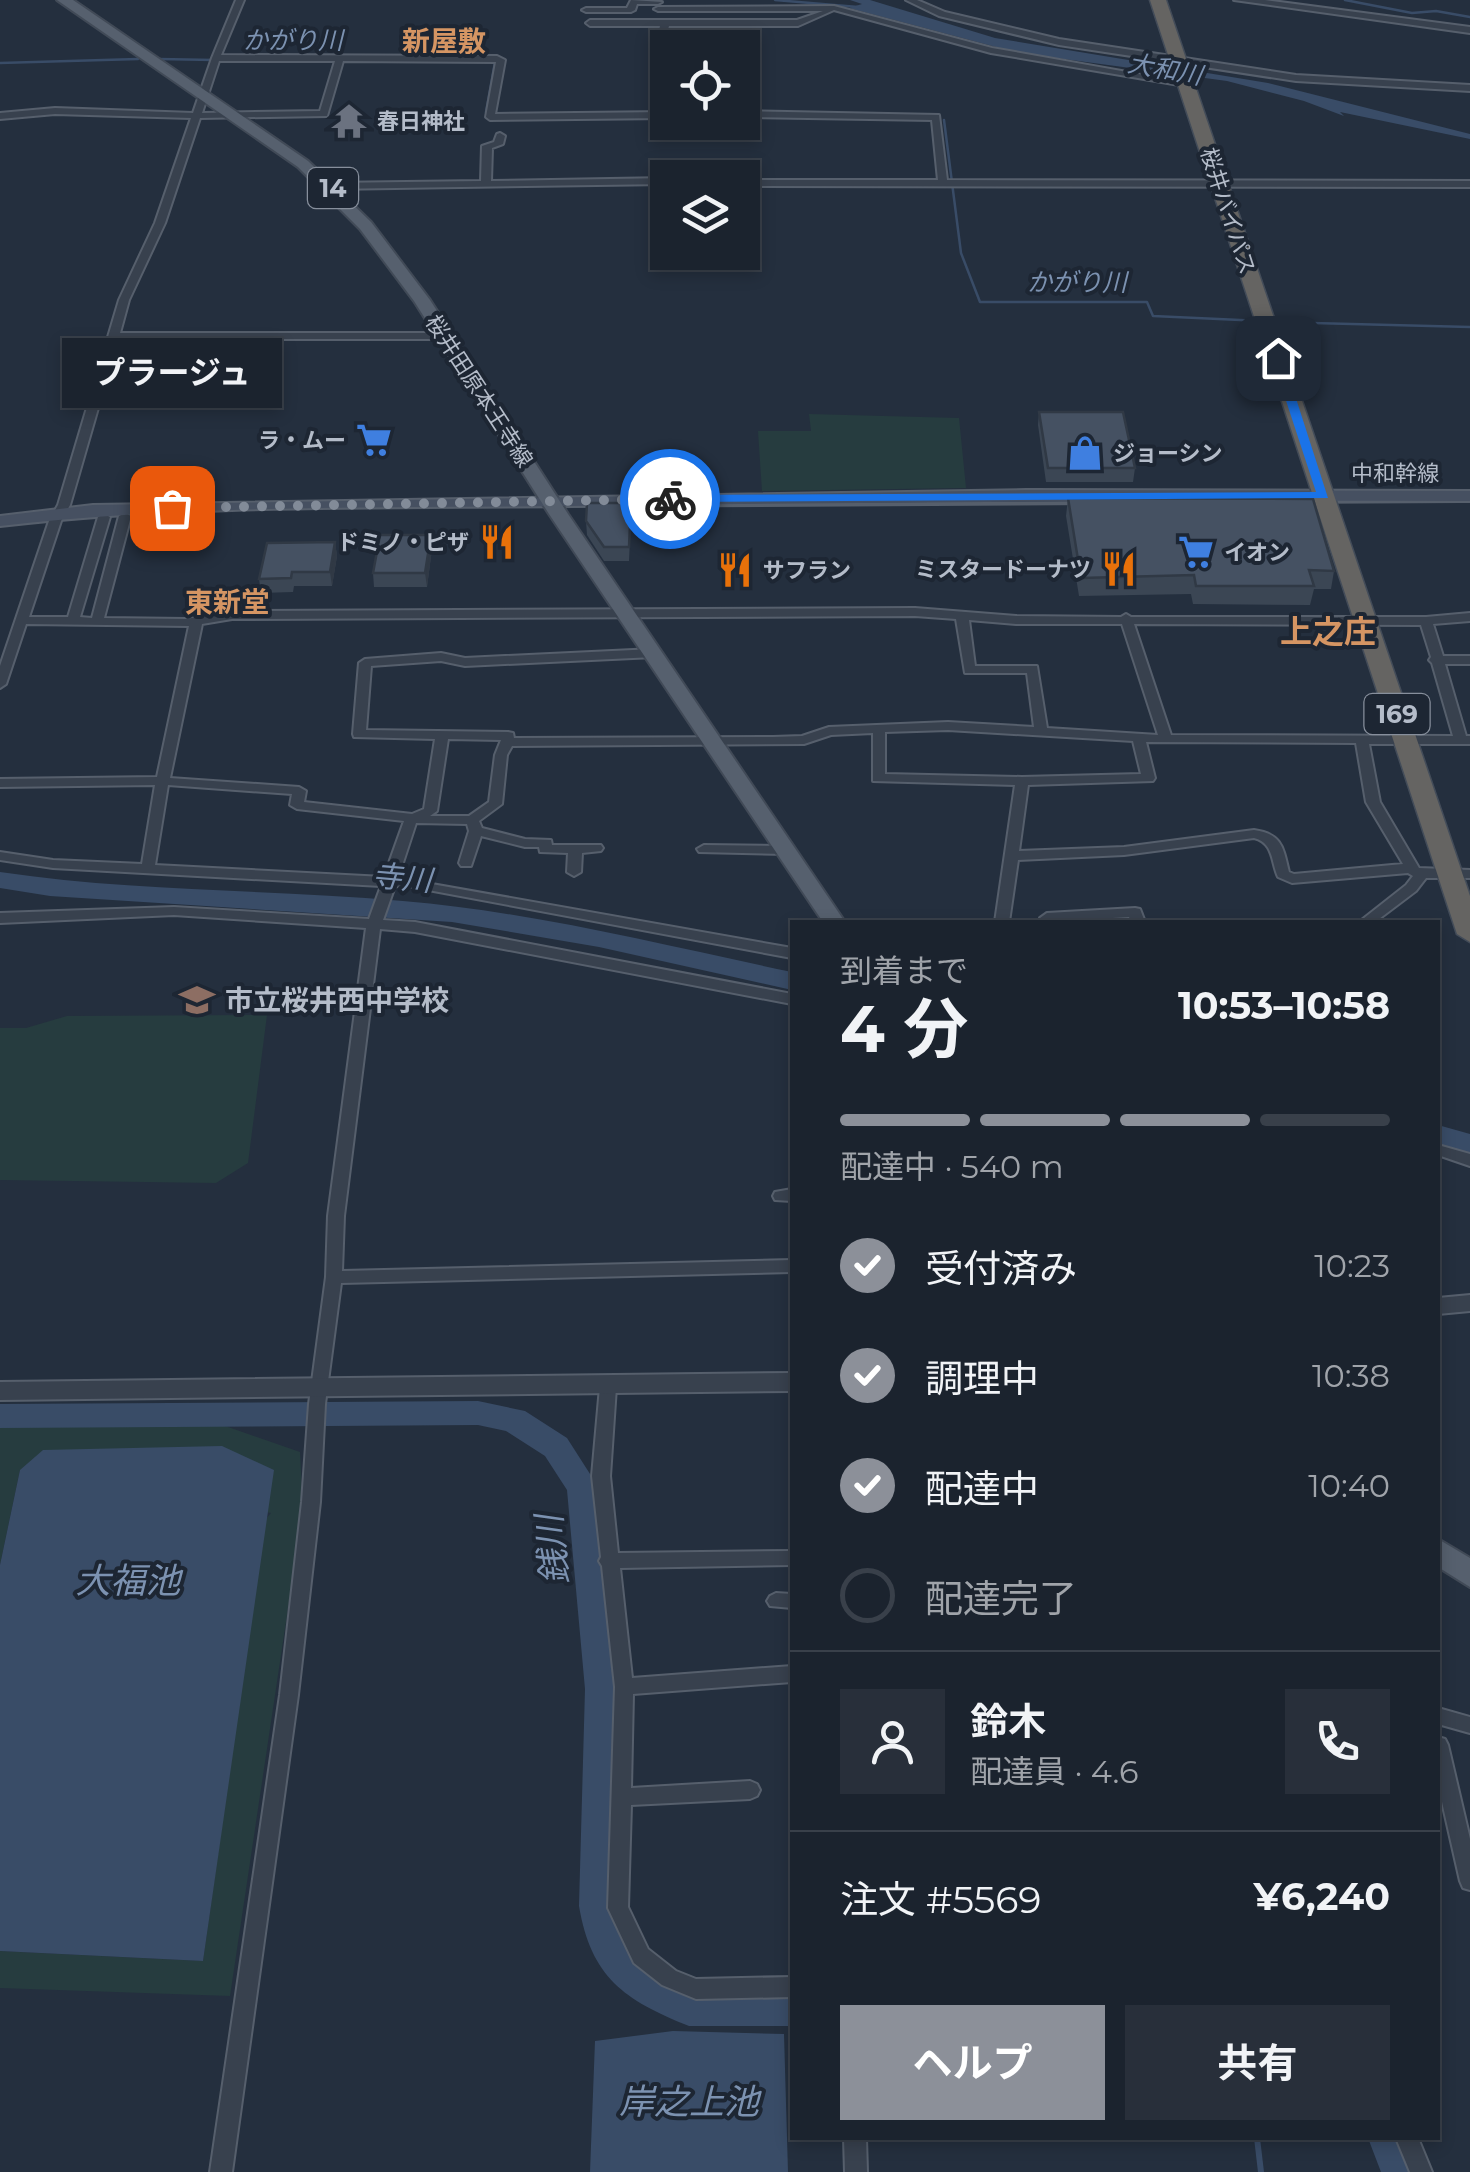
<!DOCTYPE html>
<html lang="ja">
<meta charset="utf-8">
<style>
:root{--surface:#1b232e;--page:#282f3a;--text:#f1f3f6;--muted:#a0a4aa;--line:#39404a;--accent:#8c9099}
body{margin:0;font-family:Montserrat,"Noto Sans JP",sans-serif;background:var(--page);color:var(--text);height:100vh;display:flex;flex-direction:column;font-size:38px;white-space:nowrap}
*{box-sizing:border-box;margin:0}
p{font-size:32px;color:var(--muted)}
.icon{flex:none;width:55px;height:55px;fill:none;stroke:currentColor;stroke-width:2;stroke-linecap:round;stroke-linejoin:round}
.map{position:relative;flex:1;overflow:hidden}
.details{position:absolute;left:790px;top:920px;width:650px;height:1220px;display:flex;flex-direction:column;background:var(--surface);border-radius:0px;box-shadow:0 5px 15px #0003,0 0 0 2px var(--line)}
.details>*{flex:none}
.buttons{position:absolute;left:650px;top:30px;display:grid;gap:20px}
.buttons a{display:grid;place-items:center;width:110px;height:110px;border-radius:0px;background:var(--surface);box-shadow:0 5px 15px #0003,0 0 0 2px var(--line);font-size:50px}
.pin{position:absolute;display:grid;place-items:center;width:85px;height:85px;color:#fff;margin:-42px;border-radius:20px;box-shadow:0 5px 15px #0006}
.courier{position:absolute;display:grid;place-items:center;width:100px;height:100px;margin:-50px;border:8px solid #1a73e8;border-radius:50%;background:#fff;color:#222;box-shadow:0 2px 12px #0007}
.bubble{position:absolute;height:70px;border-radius:0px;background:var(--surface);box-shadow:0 5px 15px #0003,0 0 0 2px var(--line);font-size:32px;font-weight:700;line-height:70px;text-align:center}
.head em{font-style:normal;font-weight:700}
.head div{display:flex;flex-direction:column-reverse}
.head{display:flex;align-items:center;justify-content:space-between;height:170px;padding:0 50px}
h1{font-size:65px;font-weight:700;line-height:75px}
.bar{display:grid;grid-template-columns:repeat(4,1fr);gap:15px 10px;align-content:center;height:120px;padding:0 50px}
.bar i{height:12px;border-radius:8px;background:var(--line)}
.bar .active{background:var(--accent)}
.bar p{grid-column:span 4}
.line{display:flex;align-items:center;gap:25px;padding:0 50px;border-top:2px solid var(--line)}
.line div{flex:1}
.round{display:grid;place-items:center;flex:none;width:105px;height:105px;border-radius:0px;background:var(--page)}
ol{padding:0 50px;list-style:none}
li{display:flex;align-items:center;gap:30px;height:110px}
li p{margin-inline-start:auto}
li .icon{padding:10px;border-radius:50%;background:var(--accent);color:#fff;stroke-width:4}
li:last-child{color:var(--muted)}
li i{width:55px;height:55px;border:5px solid var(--line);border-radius:50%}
.cta{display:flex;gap:20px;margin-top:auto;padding:20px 50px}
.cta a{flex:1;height:115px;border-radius:0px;background:var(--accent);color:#fff;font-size:40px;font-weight:700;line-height:115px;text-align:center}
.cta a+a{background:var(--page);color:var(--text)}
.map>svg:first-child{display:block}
</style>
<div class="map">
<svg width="1470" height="2172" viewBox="0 0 1470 2172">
<rect width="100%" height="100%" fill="#242f3e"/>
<path fill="#263c3f" d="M809 414 959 418 966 488 762 491 758 431H811Z
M267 1015 248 1163 216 1183 0 1180V1028H26L67 1016Z
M208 1420 300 1452 303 1508 230 1996 0 1988V1951L203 1961 265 1520 271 1513 20 1470 0 1565V1425Z"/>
<path fill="#394c67" d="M850 0H870L995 38 1268 83 1470 134V139L1340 112 1344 116 1304 101 1227 81 1019 53 849 8 862 4Z
M222 1446 274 1470 203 1961 0 1951V1565L20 1470 43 1450Z
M673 2031 784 2034 788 2172H590L595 2041Z"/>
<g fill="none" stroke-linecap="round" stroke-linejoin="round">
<path stroke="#394c67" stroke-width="2.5" d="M775 0 858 7
M1345 0 1412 13 1436 11 1470 17
M159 59 214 60
M0 63 138 59
M486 112 495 62
M754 117 798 118
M944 120 961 253 980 302H1147L1153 316 1262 321
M1273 322 1470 327"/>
<path stroke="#394c67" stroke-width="6" d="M1257 2138 1261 2172"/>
<path fill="#394c67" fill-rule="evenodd" d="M0 872C134 892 268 889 403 901 534 912 663 945 792 972V990L599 947 452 922 50 896 0 888Z
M1438 1125 1470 1134V1154L1438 1145Z
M478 1401 525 1411 567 1438 599 1488 619 1689 615 1906 621 1935 631 1952 669 1980 691 1990H792V2026H689C624 2000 591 1977 579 1906L585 1689 567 1490 545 1456 506 1431 478 1425 0 1428V1404Z
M1368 2138H1408L1421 2172H1381Z"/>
<defs>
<path id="minor" d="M236 0H244L221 55 497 56 505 60 495 114 668 112V118L490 120 486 117 496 62 343 61 327 116 200 118 165 223 129 300 120 333H446L451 336 446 339H118L70 505 61 521 29 617H68L98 517 104 514 110 517 80 617 92 618 119 516 125 513 131 516 104 618 186 619 232 611 915 608 1016 616 1121 617 1126 614 1131 617H1426L1470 613V621L1433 624 1443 656H1470V664H1445L1466 736H1470V744H1369L1380 802 1419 868 1470 870V878H1426L1416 891 1375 922H1359L1406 885 1413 876 1408 873 1292 883 1278 877C1271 862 1274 843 1254 838L1124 855 1018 860 1009 922H995L1015 785 873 781V733L831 735 804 744 512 746 507 755 502 804 479 821 482 828 525 839 551 840 552 845H601L603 848 601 851 582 853 581 872 574 876 567 872 568 853 540 852 539 847H525L481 836 471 866H461L459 863 469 831 467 824 416 823 398 878 792 948V958L412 887 395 886 383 920 415 922 792 994V1004L415 932 380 929 344 1216 342 1271 792 1260V1272L341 1283 325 1404 320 1502 298 1695 232 2172H210L280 1695 302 1502 309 1404 326 1277 328 1216 366 928 174 915 0 923V913L174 907 369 919 381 886 53 868 0 860V852L53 860 142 864 155 785 0 787V779L157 777 189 626 26 624 6 684 0 688V666L49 521 58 505 119 300 155 223 191 118 55 114 0 119V113L55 108 193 113 212 58ZM219 61H335L320 111 202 113ZM915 616 956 619 965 673H1027L1034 727 948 722 829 727 802 736 773 737 514 738 513 733 508 732 366 730 371 666 441 661 465 666 654 657 660 653 654 649 465 658 441 653 365 659 359 663 353 734 354 737 435 739 424 809 412 814 304 802 306 791 299 787 170 778 202 624 232 619ZM969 620 1016 624H1122L1158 735 1047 728 1037 666H975ZM1134 624 1421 625 1431 657 1429 660 1432 663 1453 736 1171 735ZM948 730 1133 741 1141 774 1022 777 885 774V732ZM448 739 501 740 495 755 489 802 469 816H430L437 811ZM1146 742 1356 743 1366 802 1403 864 1294 874 1289 872C1283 847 1282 834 1254 830L1124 847 1019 851 1028 785 1153 781 1155 778ZM168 785 292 794 290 805 297 809 404 821 384 877 155 865Z
M631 0 662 2 658 4H637L635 10 631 12H586L582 10 586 8H627Z
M906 0H917L945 12 1059 39 1296 75 1470 85V91L1296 81 1059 45 939 16Z
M834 6 992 48 1189 83 1185 86 991 53 834 10 798 26H669L663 47 659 50 655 47 660 26H590L586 23 590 20H797L823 11H658L654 9 658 7Z
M742 111 939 115 947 180 1470 181V187L742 186V180H938L932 120 742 117Z
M500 133 505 136 503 144 492 148 491 181 668 178V184L330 189 325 186 330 183 481 181 482 146 494 142 497 134Z
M704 845 785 846 792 850 785 854 699 852 697 849Z
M1135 908 1140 909 1145 922H1131L1129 917 1047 922 1040 918 1047 913Z
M1438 1145 1470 1154V1166L1438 1155Z
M792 1189V1201L775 1200 773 1196 775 1192Z
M608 1380 614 1382 616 1387 610 1476 618 1553 792 1551V1565L620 1568 632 1678 792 1666V1682L633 1694 631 1788 750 1781 757 1784 760 1790 757 1796 750 1799 631 1805 628 1907 648 1949 676 1971 696 1979 792 1977V1997L696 1999 662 1985 634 1963 608 1908 615 1687 602 1566 599 1561 601 1557 592 1476 600 1387 602 1382Z
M776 1593 792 1594V1608L770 1606 767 1601 770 1596Z
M1438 1708 1470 1717V1733L1438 1724Z
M1438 1737 1445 1739 1448 1745 1470 1839V1890L1463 1888 1460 1881 1438 1784Z
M844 2138H866L867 2172H845Z
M1396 2138H1418L1432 2172H1410Z"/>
<path id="tertiary" d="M1234 0H1265L1470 27V33Z
M1470 1295V1311L1438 1314V1298Z
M792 1373V1391L0 1400V1382Z"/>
<path id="secondary" d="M1026 490 1470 491V501C1171 500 872 502 572 506 382 508 189 504 0 526V516L93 505Z"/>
<path id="primary" d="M57 0H73L308 161 371 222 430 300 568 514 845 922H823L549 514 414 301 360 229 298 167Z
M1438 1539 1470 1558V1587L1438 1567Z"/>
<path id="trunk" d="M1150 0H1166L1470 896V942L1457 934Z"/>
</defs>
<use href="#minor" stroke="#565f6c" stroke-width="4"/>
<use href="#tertiary" stroke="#565f6c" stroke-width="4"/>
<use href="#secondary" stroke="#565f6c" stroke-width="4"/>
<use href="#primary" stroke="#414a57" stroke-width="4"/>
<use href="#trunk" stroke="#434c59" stroke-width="3"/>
<use href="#minor" fill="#38414e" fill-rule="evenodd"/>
<use href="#tertiary" fill="#38414e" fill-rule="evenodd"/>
<use href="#secondary" fill="#465061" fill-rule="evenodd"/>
<use href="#primary" fill="#56606e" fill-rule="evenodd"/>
<use href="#trunk" fill="#656462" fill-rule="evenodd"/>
</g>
<path fill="#3b4654" d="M1039 412 1135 468 1133 482H1046L1038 425Z
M1068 498 1334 571 1331 589H1314L1310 605 1193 604 1191 594 1079 596 1066 516Z
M631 516 629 561H604L587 535 586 521Z
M335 542 337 556 332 586H294L293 592 261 593 259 579Z
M432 549 427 587H374L373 573Z"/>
<path fill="#303945" d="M431 535 432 549 427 587 425 573Z
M335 542 337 556 332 586 330 572Z"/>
<path fill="#455162" stroke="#303945" stroke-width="2.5" d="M1039 412H1123L1135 468H1048Z
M1068 498 1313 499 1334 571 1309 570 1314 586H1196L1194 575 1081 578Z
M587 503H631L629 547H604L586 521Z
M380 535H431L425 573H373Z
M335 542 330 572H292L291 578 259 579 267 543Z"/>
<path fill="#1a73e8" d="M1278 355 1283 358 1328 498 670 502 664 499 670 495 1316 492 1272 358Z"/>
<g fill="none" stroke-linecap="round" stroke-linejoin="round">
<path stroke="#828b98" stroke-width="10" stroke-dasharray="0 18" d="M172 508 670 499"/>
</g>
<defs>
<symbol id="temple-bare" viewBox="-9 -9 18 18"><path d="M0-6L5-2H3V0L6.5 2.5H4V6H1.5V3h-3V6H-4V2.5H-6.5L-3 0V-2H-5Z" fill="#6b7280" stroke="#1d2633" stroke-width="2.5" paint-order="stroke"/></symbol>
<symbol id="supermarket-bare" viewBox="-9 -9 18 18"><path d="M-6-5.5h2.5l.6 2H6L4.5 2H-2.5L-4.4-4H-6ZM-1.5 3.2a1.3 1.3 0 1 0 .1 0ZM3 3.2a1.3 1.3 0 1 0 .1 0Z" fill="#3f7fe0" stroke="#1d2633" stroke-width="2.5" paint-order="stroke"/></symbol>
<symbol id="shop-bare" viewBox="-9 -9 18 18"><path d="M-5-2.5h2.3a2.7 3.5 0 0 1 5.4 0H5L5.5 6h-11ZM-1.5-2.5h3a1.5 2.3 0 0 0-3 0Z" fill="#3f7fe0" stroke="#1d2633" stroke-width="2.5" paint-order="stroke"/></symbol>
<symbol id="restaurant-bare" viewBox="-9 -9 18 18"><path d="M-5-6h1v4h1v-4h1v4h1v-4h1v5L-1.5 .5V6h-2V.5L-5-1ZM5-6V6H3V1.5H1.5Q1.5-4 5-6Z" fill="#e8710a" stroke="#1d2633" stroke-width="2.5" paint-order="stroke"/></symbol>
<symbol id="school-bare" viewBox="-9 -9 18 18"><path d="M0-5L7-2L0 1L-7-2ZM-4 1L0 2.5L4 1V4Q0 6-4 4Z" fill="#8d6e63" stroke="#1d2633" stroke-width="2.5" paint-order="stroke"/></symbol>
</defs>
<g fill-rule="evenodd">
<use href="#temple-bare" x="324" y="96" width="50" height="50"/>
<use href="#supermarket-bare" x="349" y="415" width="50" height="50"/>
<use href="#shop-bare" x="1060" y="428" width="50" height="50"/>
<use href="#restaurant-bare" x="472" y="517" width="50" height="50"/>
<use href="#supermarket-bare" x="1171" y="527" width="50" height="50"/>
<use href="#restaurant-bare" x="1094" y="544" width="50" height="50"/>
<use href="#restaurant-bare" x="710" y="545" width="50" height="50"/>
<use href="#school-bare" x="172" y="975" width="50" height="50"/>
</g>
<g text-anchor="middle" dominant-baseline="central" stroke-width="8" stroke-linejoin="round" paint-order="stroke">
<g font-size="22" font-weight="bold" fill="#b4bcc9" stroke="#1d2633" text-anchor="start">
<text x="377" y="121">春日神社</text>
<text x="346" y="440" text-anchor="end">ラ・ムー</text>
<text x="1113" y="453">ジョーシン</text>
<text x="469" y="542" text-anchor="end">ドミノ・ピザ</text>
<text x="1224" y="552">イオン</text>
<text x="1091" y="569" text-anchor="end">ミスタードーナツ</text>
<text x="763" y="570">サフラン</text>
</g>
<g font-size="22" fill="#b4bcc9" stroke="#1d2633">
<text transform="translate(1228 211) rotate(72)">桜井バイパス</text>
<text transform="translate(479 391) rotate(57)">桜井田原本王寺線</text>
<text x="1395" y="473">中和幹線</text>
</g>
<g font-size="25" font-style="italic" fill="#7c92b1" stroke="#1d2633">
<text x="293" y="40">かがり川</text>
<text transform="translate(1165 69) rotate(10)">大和川</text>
<text x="1077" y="282">かがり川</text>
</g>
<g fill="#1d2633" stroke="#878f9c" stroke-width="2.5">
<rect x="308" y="168" width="50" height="40" rx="8"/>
<rect x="1364.5" y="694" width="65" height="40" rx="8"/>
</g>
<g font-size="25" font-weight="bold" fill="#b4bcc9">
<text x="333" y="188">14</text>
<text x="1397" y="714">169</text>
</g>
<g font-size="28" font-weight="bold" fill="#d59563" stroke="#1d2633">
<text x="444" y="41">新屋敷</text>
<text x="227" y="602">東新堂</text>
</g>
<g font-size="28" font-weight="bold" fill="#b4bcc9" stroke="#1d2633" text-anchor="start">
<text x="225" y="1000">市立桜井西中学校</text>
</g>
<g font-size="30" font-style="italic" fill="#7c92b1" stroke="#1d2633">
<text transform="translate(402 878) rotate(5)">寺川</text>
</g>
<g font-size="32" font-weight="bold" fill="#d59563" stroke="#1d2633">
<text x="1328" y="631">上之庄</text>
</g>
<g font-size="35" font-style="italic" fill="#7c92b1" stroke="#1d2633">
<text transform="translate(552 1550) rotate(-96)">銭川</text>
<text x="128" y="1580">大福池</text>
<text x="689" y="2101">岸之上池</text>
</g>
</g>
</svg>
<div class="buttons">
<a><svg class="icon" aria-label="locate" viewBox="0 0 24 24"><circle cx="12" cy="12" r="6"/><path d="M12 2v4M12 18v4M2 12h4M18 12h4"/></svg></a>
<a><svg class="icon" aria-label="layers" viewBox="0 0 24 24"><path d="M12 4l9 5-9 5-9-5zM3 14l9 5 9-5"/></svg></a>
</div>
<div class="pin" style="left:172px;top:508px;background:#ea580c"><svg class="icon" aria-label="bag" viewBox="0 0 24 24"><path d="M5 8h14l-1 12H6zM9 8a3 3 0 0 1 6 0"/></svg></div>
<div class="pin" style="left:1278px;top:358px;background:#1f2937"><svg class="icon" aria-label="home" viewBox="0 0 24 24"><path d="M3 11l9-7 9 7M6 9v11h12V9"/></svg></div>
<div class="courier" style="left:670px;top:499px"><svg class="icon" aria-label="bike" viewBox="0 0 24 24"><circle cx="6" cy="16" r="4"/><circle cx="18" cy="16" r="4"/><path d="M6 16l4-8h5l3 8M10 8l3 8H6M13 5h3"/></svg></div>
<div class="bubble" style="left:62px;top:338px;width:220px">プラージュ</div>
<section class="details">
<div class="head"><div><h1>4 分</h1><p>到着まで</p></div><em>10:53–10:58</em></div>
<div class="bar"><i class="active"></i><i class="active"></i><i class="active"></i><i></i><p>配達中 · 540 m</p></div>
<ol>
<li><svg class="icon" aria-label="check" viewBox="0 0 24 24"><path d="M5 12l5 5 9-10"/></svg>受付済み<p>10:23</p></li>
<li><svg class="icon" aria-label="check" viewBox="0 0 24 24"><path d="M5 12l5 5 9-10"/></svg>調理中<p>10:38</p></li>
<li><svg class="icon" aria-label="check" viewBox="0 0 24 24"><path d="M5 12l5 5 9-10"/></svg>配達中<p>10:40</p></li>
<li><i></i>配達完了</li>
</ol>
<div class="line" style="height:180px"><a class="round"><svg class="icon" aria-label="person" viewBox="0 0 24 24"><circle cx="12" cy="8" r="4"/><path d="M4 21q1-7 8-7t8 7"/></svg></a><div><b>鈴木</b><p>配達員 · 4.6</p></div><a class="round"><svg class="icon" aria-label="phone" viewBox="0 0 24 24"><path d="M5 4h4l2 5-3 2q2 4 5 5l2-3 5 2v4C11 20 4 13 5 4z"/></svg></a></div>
<div class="line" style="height:130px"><div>注文 #5569</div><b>¥6,240</b></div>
<div class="cta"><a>ヘルプ</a><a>共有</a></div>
</section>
</div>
